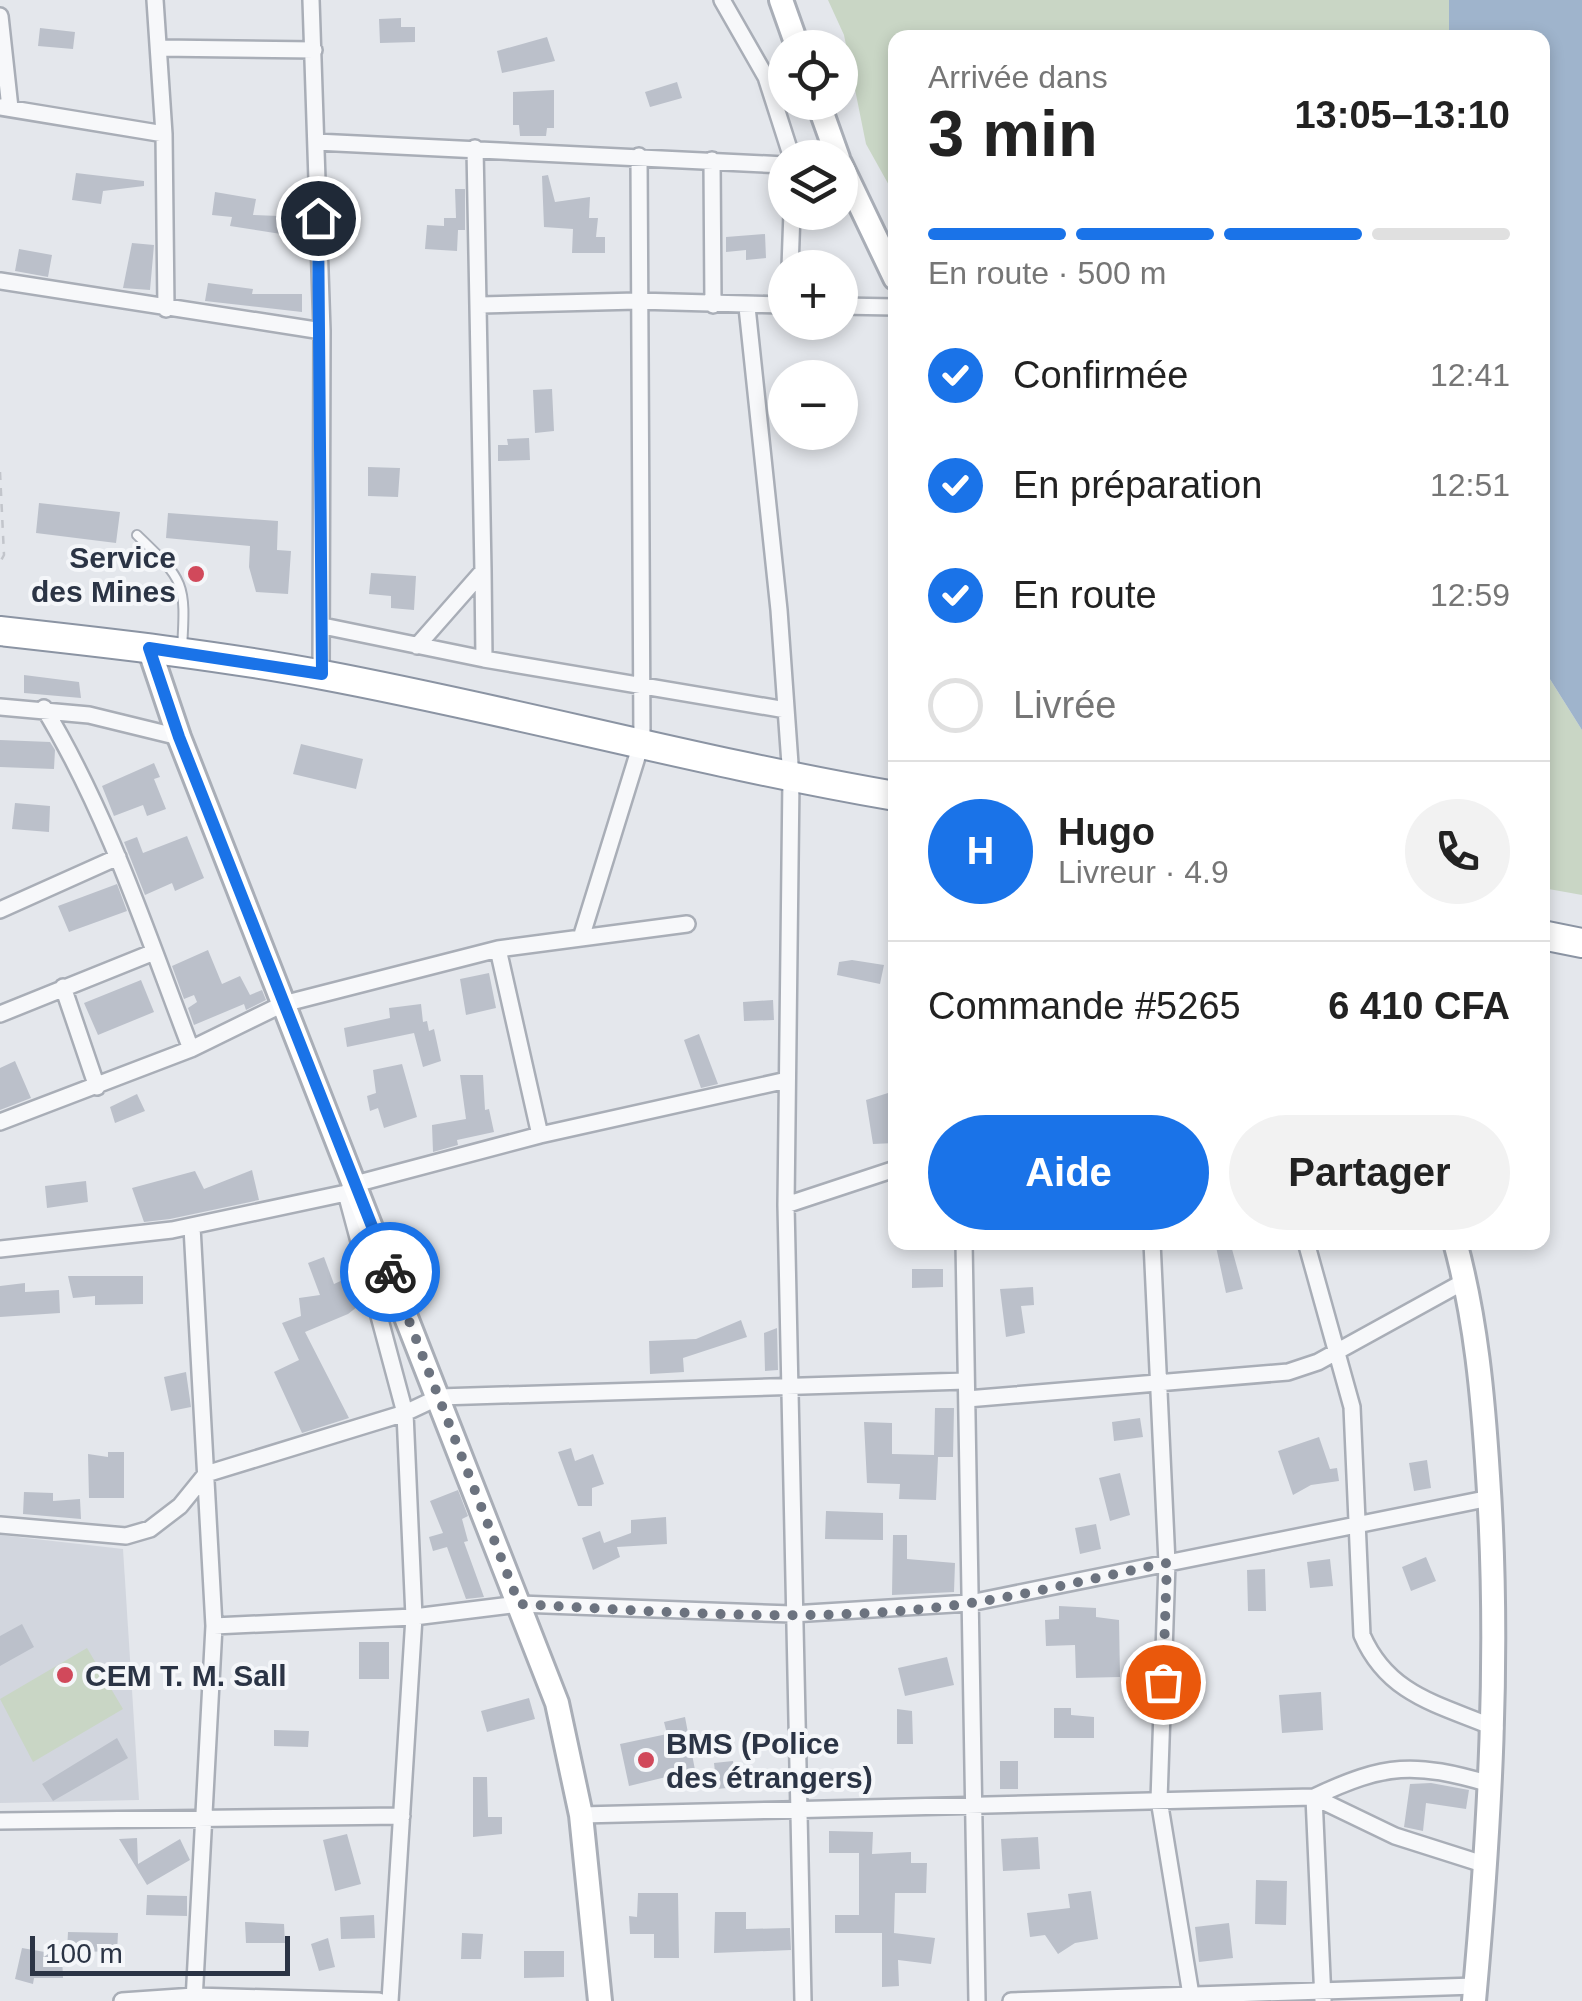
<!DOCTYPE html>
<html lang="fr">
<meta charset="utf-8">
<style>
:root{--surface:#fff;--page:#f2f2f2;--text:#222;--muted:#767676;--line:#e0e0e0;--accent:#1a73e8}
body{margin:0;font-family:Arial,sans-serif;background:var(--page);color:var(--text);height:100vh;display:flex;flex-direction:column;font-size:38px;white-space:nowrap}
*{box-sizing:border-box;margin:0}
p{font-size:32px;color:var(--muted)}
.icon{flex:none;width:55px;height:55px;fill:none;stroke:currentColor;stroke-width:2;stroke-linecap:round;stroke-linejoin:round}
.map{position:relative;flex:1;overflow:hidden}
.side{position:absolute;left:888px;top:30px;width:662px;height:1220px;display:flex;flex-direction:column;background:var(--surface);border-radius:20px;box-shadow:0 5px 15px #0003}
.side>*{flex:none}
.controls{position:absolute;left:768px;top:30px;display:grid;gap:20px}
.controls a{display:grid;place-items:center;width:90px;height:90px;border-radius:50%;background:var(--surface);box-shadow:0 5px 15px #0003;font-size:50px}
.scale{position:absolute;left:30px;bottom:25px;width:260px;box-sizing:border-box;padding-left:10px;border:5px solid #2b3445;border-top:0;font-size:28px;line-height:35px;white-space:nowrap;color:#2b3445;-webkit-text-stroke:8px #f4f6f9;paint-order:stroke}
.pin{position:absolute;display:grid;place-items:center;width:85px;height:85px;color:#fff;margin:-42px;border:5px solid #fff;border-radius:50%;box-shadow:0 2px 10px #0007}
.courier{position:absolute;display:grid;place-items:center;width:100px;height:100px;margin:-50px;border:8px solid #1a73e8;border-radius:50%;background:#fff;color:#222;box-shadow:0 2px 12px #0007}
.summary em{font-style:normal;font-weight:600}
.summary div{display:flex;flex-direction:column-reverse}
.summary{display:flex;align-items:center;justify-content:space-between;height:170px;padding:0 40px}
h1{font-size:65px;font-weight:600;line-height:75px}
.bar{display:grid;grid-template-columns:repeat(4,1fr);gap:15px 10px;align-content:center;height:120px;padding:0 40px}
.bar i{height:12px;border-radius:8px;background:var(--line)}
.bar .on{background:var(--accent)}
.bar p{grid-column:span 4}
.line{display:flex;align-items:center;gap:25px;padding:0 40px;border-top:2px solid var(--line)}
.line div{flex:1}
.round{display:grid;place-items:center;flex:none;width:105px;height:105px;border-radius:52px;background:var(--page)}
ol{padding:0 40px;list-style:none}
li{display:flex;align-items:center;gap:30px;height:110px}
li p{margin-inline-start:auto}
li .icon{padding:10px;border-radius:50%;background:var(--accent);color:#fff;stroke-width:4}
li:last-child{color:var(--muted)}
li i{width:55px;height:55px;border:5px solid var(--line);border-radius:50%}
.cta{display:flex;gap:20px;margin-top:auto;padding:20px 40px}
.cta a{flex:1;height:115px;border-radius:60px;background:var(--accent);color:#fff;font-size:40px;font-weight:600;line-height:115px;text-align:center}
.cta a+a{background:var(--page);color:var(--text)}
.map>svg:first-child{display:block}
</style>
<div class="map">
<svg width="1582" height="2001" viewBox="0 0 1582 2001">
<rect width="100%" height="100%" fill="#e4e7ec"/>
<path fill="#d2d6de" d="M0 1535 123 1549 139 1800 0 1803Z"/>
<path fill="#c9d6c5" d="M828 0H1449V37L895 38V196L866 144 844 35Z
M1543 668 1582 730V895L1543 888Z
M87 1648 123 1709 33 1762 0 1699Z"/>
<path fill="#9fb4cc" d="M1449 0H1582V730L1543 668 1542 38 1449 37Z"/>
<path fill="#bbc0ca" d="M401 18V27H415V42L380 43 379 19Z
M40 28 75 32 73 49 38 46Z
M547 37 555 61 502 73 497 51Z
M677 82 682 98 650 107 645 92Z
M554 90V128H547L546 136H520L519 125H513V92Z
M76 173 144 181V186L103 191 101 204 72 200Z
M548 175 555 202 590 197 589 218H598L596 237H605V253H572L573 229 544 227 542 176Z
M455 189H465V230H458L457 251 425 249 427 225 444 226V218H456Z
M215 192 256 199 253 215 303 217 300 237 230 226 232 217 212 215Z
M765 234 766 258 746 260V250L726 252V237Z
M132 243 154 245 150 290 123 288Z
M19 249 52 255 48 277 15 271Z
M208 283 253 289 252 294H302V312L205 301Z
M552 389 554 431 535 433 533 390Z
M529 438 530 460 498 461V445H508L507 439Z
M368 467 400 468 398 497 368 496Z
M39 503 120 512 116 543 36 533Z
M168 513 278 521 277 550 291 551 288 594 256 592 249 567 250 546 166 538Z
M371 573 416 576 414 610 391 608V596L369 594Z
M24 675 79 682 81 698 24 693Z
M0 740 50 742 55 750 54 769 0 767Z
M301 744 363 759 356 789 293 774Z
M154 763 160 777 154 779 166 809 147 816 143 805 114 816 102 786Z
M15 803 50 806 49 832 12 829Z
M187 836 204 878 175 891 172 883 145 895 124 842 137 837 143 853Z
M117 884 127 911 69 932 58 906Z
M208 950 222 984 240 976 250 995 262 990 266 1000 246 1010 244 1004 194 1025 188 1008 197 1002 194 995 184 999 172 966Z
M852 960 884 965 880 984 837 975 839 962Z
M489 973 496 1008 466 1015 460 979Z
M141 980 154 1012 98 1035 84 1003Z
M773 1000 774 1020 744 1021 743 1002Z
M421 1004 423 1022 427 1021 429 1031 434 1029 441 1061 423 1067 414 1033 347 1047 344 1028 390 1018 389 1008Z
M699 1034 718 1084 701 1088 684 1040Z
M15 1061 31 1098 0 1110V1068Z
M402 1064 417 1117 384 1128 378 1108 370 1111 367 1096 376 1093 373 1070Z
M460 1075H483L485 1110 489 1109 494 1132 457 1140 458 1145 433 1152 432 1125 466 1119Z
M888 1093 895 1115V1143L873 1144 866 1100Z
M137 1094 145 1111 115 1123 110 1107Z
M252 1170 259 1200 170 1219 144 1222 132 1188 195 1171 204 1189Z
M86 1181 88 1202 47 1208 45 1186Z
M1215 1242H1230L1243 1289 1226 1293Z
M324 1257 334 1284 356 1274 360 1288 354 1291 361 1304 348 1314 305 1332 349 1418 302 1433 274 1372 299 1360 282 1323 301 1316 299 1298 320 1295 308 1263Z
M912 1269H943V1287L912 1288Z
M68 1276H143V1304L95 1305V1296L73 1298Z
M25 1283V1292L59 1290 60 1313 0 1317V1286Z
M1033 1287 1034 1305 1021 1306 1025 1333 1006 1337 1000 1289Z
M741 1320 747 1337 683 1358 684 1372 650 1374 649 1341 696 1339Z
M777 1328 778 1370 765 1371 764 1333Z
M186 1372 191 1407 171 1411 164 1377Z
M935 1408H954L953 1457H938L936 1500 899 1499 900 1484 867 1483 864 1422 892 1423V1454L934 1455Z
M1140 1418 1143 1437 1114 1441 1112 1422Z
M1319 1437 1330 1469 1337 1468 1339 1481 1311 1485 1293 1495 1278 1451Z
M571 1448 575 1461 593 1454 604 1484 592 1488V1506H578L558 1452Z
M108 1452H124V1498H89L88 1454 108 1457Z
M1427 1460 1431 1488 1414 1491 1409 1463Z
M1120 1473 1130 1515 1110 1521 1099 1478Z
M458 1490 468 1516 462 1519 468 1541 464 1542 484 1597 466 1599 447 1547 433 1551 429 1537 443 1533 430 1501Z
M24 1492 53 1493V1501L80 1499 81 1519 23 1514Z
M826 1511 883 1513V1540L825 1539Z
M666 1517 667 1544 617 1547 620 1557 593 1570 582 1538 600 1531 604 1543 631 1533V1520Z
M1096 1524 1101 1549 1080 1554 1075 1528Z
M893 1535H907V1559L955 1563 954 1592 892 1595Z
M1426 1557 1436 1581 1411 1591 1402 1567Z
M1330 1559 1333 1586 1310 1588 1307 1562Z
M1265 1569 1266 1611H1248L1247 1570Z
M1059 1606 1096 1608V1617L1119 1620 1120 1677 1076 1678 1075 1645 1046 1646 1045 1620 1059 1619Z
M22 1624 34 1647 0 1666V1636Z
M359 1642H389V1679H359Z
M947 1657 954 1685 905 1696 898 1668Z
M1321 1692 1323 1730 1282 1733 1279 1695Z
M529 1698 535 1719 487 1732 481 1711Z
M1054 1708H1071V1715L1094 1717V1738H1054Z
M897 1709 912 1711 913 1744H897Z
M685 1717 695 1770 629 1786 620 1744 667 1734 664 1722Z
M274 1730 309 1731 308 1747 274 1746Z
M117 1738 128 1758 53 1801 42 1784Z
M733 1761 737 1787 717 1789 714 1763Z
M1000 1761H1018V1789H1000Z
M473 1777H487L488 1817H502V1834L473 1837Z
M1431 1783 1469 1790 1466 1809 1426 1803 1423 1831 1404 1827 1410 1784Z
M829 1831 873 1832 872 1854 911 1852V1863H927L926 1893H895L894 1933 935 1938 931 1964 898 1960 899 1986 882 1987V1933H835V1915H859V1853H829Z
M347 1834 361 1884 335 1891 323 1840Z
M1038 1837 1040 1869 1003 1871 1001 1839Z
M137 1838 138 1864 180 1839 190 1860 147 1885 119 1839Z
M1256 1880 1287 1881 1286 1925 1255 1924Z
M1091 1891 1098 1939 1075 1943 1058 1954 1045 1935 1030 1937 1027 1913 1070 1908 1068 1894Z
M638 1893H678L679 1958H654V1934H630L629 1916 637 1917Z
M147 1895 187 1896V1916L146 1915Z
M715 1912H746V1929L790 1928 791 1950 714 1953Z
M374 1915 375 1938 341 1939 340 1917Z
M245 1922 284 1924 285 1943H246Z
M1229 1923 1233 1958 1199 1962 1195 1927Z
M68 1932 118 1933 117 1952 67 1951Z
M462 1933 483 1934 481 1959H461Z
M328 1938 335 1967 319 1971 311 1944Z
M22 1948 62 1955 63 1978H34L33 1984 15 1979Z
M524 1951H564V1977L524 1978Z"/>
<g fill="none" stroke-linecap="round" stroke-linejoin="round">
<defs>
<path id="lane" d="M137 535C185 581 186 582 182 649"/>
<path id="street" d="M155 0 164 134 166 309
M311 0 322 331 321 674
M722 0 766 77 792 158
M0 16 10 108
M159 48 314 50
M0 107 164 134
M316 142 785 165
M712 160 713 305
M790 268 792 212
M0 281 322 331
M481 305 637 301 785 305
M840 306 895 307
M747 307 779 610 791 778 786 1205 803 2001
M483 571 484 659
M323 626 484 659 786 710
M417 646 483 571 475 148
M0 707 89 715 179 737
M44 708C108 814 147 934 191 1049
M0 910 118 857
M581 938 642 741 639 156
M498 949 540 1135
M63 987 97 1087
M0 1014 154 952
M0 1122 191 1049 283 1004 498 949 687 924
M346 1193 405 1413 414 1617 390 2001
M786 1205 895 1169
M192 1227 214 1626 194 2001
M964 1242 977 2001
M1152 1242 1167 1563 1159 1800 1192 2001
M1306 1242 1352 1407 1362 1635C1388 1695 1438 1704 1495 1728
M0 1249 172 1230 346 1193 355 1184 540 1135 787 1080
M967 1399 1288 1372 1318 1362 1465 1281
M0 1525 126 1536 150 1529 180 1506 206 1474 405 1413 439 1397 966 1381
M214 1626 414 1617 519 1604 792 1614 970 1603 1490 1498
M581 1815 1314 1797C1386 1763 1414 1762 1490 1784
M0 1821 402 1816
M1323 2000 1314 1797 1395 1836 1483 1864
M122 2001 194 1996 379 2001
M1011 2001 1475 1986"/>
<path id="secondary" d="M781 0 798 48
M818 102 838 158
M840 163 895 278
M149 648 179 737 557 1703 581 1815 600 2001
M1455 1242C1476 1319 1483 1397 1488 1476 1500 1651 1490 1826 1474 2001"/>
<path id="highway" d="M0 631C108 643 217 655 323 675 515 711 703 763 895 796
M1542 935 1582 943"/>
</defs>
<use href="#lane" stroke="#a9aeb7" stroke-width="12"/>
<use href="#street" stroke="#a9aeb7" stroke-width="20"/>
<use href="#secondary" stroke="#a9aeb7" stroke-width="28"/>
<use href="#highway" stroke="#8b94a3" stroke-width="32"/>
<path stroke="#c2c5cb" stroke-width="2.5" stroke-dasharray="8 8" stroke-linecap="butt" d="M0 472 4 555 0 562"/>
<use href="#lane" stroke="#f7f8fa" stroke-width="8"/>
<use href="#street" stroke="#f7f8fa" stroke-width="15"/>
<use href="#secondary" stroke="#fff" stroke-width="22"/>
<use href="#highway" stroke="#fff" stroke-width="28"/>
</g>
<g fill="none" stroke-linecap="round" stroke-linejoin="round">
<path stroke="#6c737f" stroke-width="10" stroke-dasharray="0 18" d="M390 1272 519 1604C669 1612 823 1625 971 1603 1037 1593 1102 1576 1167 1563L1163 1682"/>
<path stroke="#1a73e8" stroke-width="12" d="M318 218 322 674 149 648 179 737 390 1272"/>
</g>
<g fill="#d1495b" stroke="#f4f6f9" stroke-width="4">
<circle cx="196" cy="574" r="10"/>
<circle cx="65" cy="1675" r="10"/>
<circle cx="646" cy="1760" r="10"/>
</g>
<g text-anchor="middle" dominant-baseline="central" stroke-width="8" stroke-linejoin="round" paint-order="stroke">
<g font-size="30" font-weight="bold" fill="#2b3445" stroke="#f4f6f9" text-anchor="start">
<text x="176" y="557" text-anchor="end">Service<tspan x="176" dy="34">des Mines</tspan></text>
<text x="85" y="1675">CEM T. M. Sall</text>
<text x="666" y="1743">BMS (Police<tspan x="666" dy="34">des étrangers)</tspan></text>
</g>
</g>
</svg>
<div class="controls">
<a><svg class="icon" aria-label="locate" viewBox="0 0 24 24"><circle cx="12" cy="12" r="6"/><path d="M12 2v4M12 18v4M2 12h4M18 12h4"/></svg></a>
<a><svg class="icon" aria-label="layers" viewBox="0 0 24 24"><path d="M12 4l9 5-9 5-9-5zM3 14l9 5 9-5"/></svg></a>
<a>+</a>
<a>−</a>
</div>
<div class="scale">100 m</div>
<div class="pin" style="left:1163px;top:1682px;background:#ea580c"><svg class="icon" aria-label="bag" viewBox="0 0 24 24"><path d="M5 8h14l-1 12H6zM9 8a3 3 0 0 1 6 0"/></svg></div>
<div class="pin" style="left:318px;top:218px;background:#1f2937"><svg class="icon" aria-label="home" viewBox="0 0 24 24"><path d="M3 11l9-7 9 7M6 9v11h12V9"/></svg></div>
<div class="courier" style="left:390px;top:1272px"><svg class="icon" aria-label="bike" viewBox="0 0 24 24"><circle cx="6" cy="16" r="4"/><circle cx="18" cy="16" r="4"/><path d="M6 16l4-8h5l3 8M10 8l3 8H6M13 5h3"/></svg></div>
<section class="side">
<div class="summary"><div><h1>3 min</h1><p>Arrivée dans</p></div><em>13:05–13:10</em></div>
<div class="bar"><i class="on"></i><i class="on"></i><i class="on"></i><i></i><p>En route · 500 m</p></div>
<ol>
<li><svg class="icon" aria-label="check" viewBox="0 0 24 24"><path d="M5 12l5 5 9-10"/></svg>Confirmée<p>12:41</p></li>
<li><svg class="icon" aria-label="check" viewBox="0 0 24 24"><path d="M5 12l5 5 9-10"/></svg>En préparation<p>12:51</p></li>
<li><svg class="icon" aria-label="check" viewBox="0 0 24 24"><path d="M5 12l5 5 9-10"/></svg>En route<p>12:59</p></li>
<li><i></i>Livrée</li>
</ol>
<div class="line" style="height:180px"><b class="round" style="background:var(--accent);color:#fff">H</b><div><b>Hugo</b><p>Livreur · 4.9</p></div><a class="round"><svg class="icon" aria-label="phone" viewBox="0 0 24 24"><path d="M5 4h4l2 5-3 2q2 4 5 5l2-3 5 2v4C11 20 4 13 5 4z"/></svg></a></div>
<div class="line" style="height:130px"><div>Commande #5265</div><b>6 410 CFA</b></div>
<div class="cta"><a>Aide</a><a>Partager</a></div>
</section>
</div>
